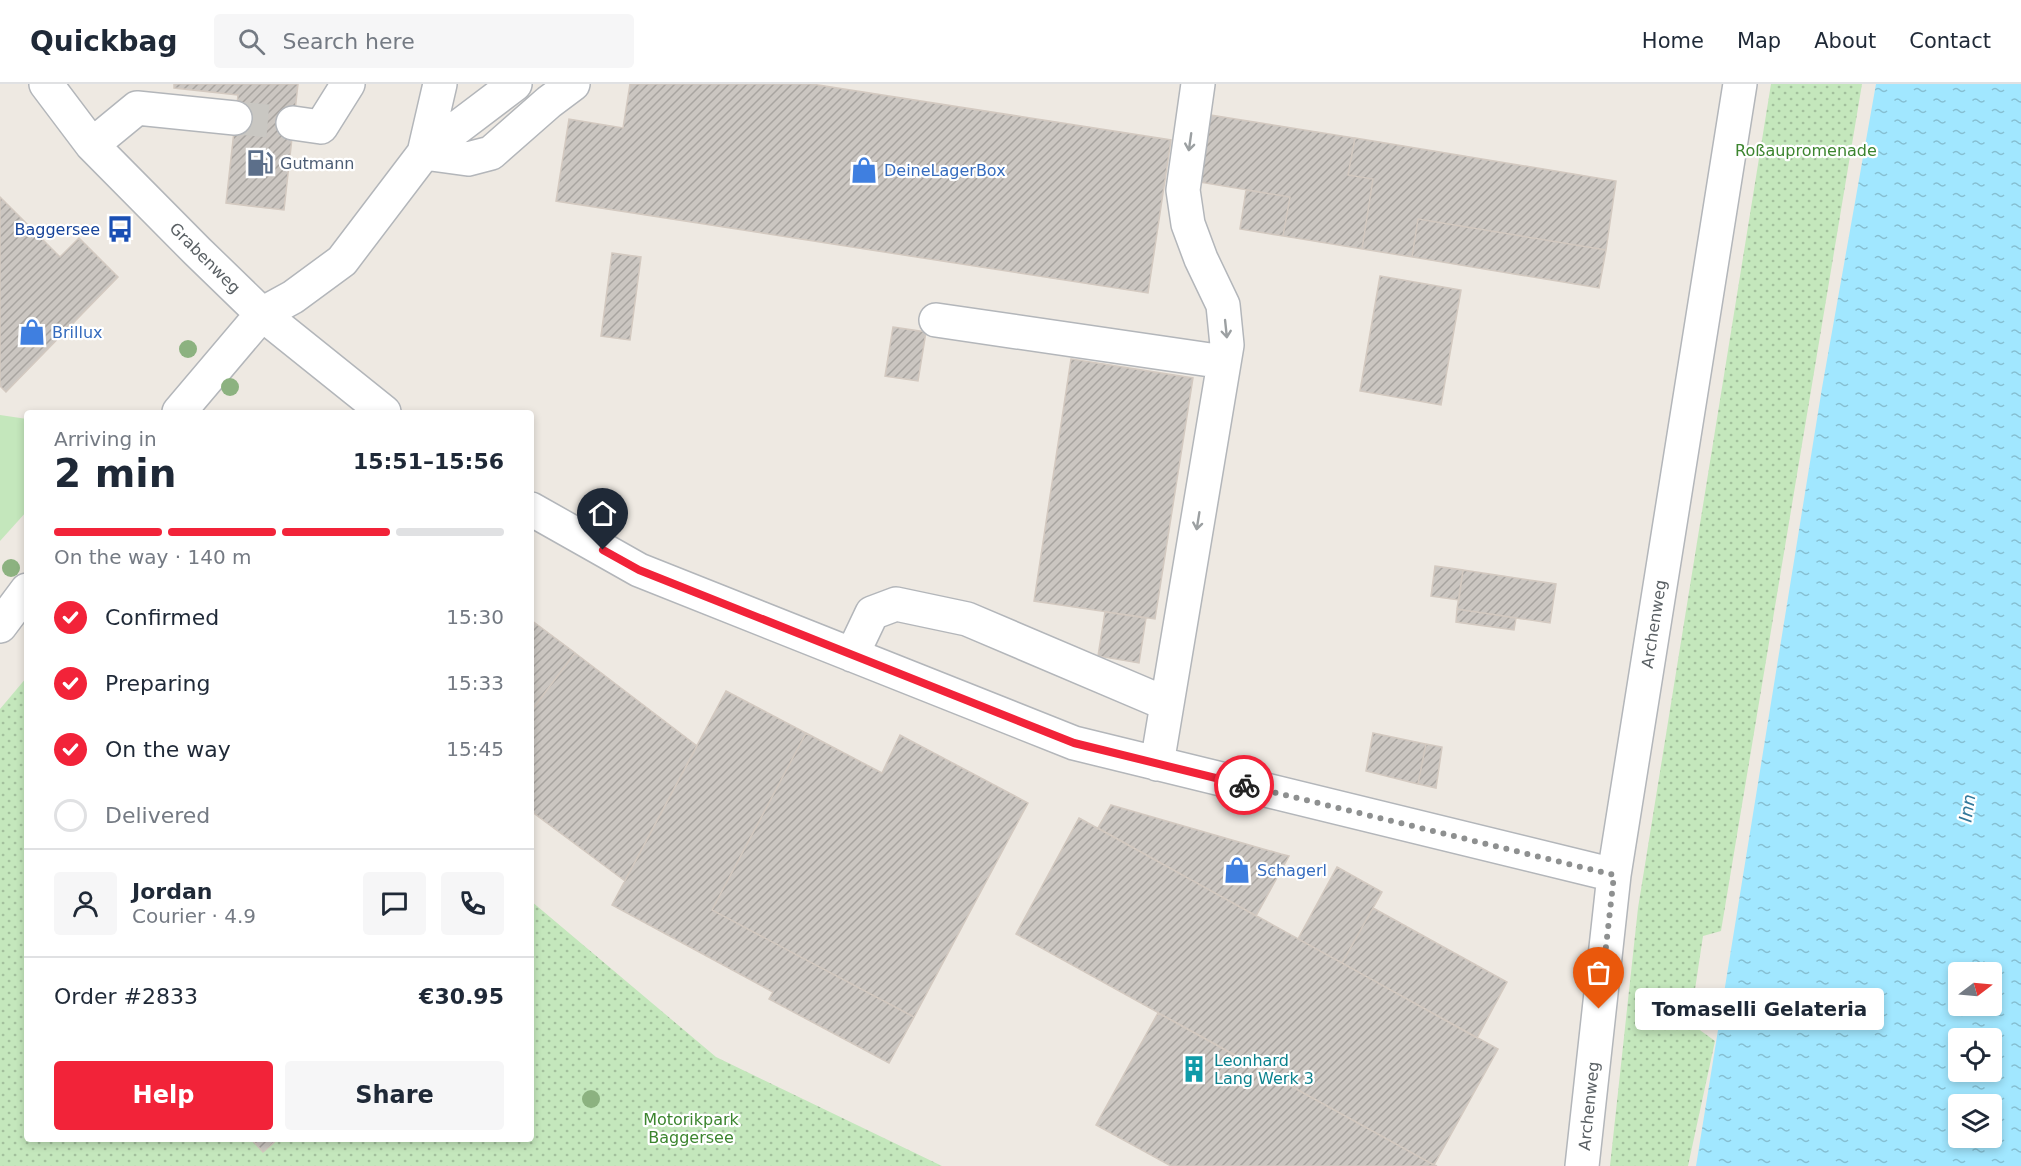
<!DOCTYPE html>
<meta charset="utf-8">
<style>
:root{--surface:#fff;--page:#f6f6f7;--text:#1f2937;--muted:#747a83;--line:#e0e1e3;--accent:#f22339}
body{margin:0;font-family:"DejaVu Sans",sans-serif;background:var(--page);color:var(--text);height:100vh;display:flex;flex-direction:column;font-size:22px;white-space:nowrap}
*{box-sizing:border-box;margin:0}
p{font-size:20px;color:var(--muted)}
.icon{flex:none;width:33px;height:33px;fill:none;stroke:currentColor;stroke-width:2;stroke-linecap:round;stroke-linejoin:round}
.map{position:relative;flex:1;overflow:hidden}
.sheet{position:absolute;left:24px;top:326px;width:510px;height:732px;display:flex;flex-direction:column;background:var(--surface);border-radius:6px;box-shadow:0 3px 9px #0003}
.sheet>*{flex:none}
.needle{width:39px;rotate:74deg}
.fabs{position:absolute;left:1948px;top:878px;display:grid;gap:12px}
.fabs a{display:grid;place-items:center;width:54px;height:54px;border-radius:6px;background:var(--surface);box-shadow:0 3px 9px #0003;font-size:30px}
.pin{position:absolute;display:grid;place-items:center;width:51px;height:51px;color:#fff;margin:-62px -26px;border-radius:50% 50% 50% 0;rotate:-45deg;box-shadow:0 0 6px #0007}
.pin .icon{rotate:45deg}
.courier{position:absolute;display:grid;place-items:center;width:60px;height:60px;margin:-30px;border:4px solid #f22339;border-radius:50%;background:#fff;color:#222;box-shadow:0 2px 8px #0007}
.bubble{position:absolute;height:42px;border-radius:6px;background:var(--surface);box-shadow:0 3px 9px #0003;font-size:20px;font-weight:800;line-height:42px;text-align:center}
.overview em{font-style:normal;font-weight:800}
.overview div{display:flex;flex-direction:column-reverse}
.overview{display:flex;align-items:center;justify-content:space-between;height:102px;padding:0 30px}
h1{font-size:39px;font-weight:800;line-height:45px}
.bar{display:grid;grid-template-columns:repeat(4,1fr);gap:9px 6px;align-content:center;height:72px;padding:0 30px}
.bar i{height:8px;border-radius:4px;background:var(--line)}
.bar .active{background:var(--accent)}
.bar p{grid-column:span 4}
.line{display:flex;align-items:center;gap:15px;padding:0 30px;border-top:2px solid var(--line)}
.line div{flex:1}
.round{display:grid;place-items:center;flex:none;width:63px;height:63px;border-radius:6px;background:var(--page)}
ol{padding:0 30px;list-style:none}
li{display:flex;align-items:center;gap:18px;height:66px}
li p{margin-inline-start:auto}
li .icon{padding:6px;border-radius:50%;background:var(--accent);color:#fff;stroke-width:4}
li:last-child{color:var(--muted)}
li i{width:33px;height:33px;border:3px solid var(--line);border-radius:50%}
.button{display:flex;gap:12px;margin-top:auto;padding:12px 30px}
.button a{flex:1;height:69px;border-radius:6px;background:var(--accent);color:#fff;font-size:24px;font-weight:800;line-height:69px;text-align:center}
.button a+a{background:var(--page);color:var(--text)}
header{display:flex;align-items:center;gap:36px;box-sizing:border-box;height:84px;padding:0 30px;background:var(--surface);border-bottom:2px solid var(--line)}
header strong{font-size:28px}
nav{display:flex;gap:33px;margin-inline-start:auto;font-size:21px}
.search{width:420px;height:54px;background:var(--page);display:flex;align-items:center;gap:15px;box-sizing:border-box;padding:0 21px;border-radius:6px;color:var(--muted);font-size:22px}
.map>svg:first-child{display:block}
</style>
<header>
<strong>Quickbag</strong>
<div class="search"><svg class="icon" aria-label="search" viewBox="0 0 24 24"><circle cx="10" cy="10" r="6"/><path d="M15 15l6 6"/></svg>Search here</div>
<nav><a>Home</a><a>Map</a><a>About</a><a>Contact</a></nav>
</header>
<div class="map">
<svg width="2021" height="1082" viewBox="0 0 2021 1082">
<defs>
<pattern id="park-dots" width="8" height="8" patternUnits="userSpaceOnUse" patternTransform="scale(1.5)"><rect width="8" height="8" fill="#c4e7bc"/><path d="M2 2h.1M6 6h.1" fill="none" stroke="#a2bf9c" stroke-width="1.8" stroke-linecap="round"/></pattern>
<pattern id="water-ripples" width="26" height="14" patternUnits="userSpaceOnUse" patternTransform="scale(1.5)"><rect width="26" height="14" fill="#a1e7ff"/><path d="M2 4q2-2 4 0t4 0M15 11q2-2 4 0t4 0" fill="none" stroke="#86bfd2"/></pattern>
<pattern id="building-hatch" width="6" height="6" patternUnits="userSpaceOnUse" patternTransform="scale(1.5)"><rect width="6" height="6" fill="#cbc6c1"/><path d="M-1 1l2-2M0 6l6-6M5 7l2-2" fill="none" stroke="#a8a4a0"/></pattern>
</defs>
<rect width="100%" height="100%" fill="#eee9e2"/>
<path fill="url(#park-dots)" d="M1771 0H1862L1721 847 1703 852 1690 939 1715 957 1688 1082H1610L1638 824Z
M27 593V1054H531V817L716 973 942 1082H0V625Z"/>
<path fill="#c4e7bc" d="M0 331 27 335V427L0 457Z"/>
<path fill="url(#water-ripples)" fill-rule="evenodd" d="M1876 0H2021V1082H1696L1822 304ZM1959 888H1992V921H1959ZM1959 954H1992V987H1959ZM1959 1020H1992V1053H1959Z"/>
<path fill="url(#building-hatch)" stroke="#d3c9c0" stroke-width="1.5" d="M174 0H298L284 126 226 119 238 11 174 4Z
M630 0H812L1171 56 1148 209 556 117 569 35 623 44Z
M1204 30 1355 54 1348 91 1373 95 1362 165 1283 152 1290 113 1193 97Z
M1355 54 1616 97 1606 166 1418 135 1412 173 1362 165 1373 95 1348 91Z
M1246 106 1290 113 1283 152 1240 145Z
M0 113 60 173 79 154 118 193 6 308 0 302Z
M1418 135 1606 166 1599 204 1412 173Z
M612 169 641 173 630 256 601 252Z
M1380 192 1461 206 1441 321 1360 307Z
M893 243 926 248 918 297 885 292Z
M1071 275 1193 294 1155 535 1034 517Z
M1435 482 1463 486 1459 516 1431 512Z
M1463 486 1556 500 1550 539 1457 525Z
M1457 525 1516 534 1514 546 1456 538Z
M1105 528 1146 534 1139 579 1098 572Z
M531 536 575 569 531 627Z
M575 569 697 662 625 797 531 727V627Z
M726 607 806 649 712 826 914 933 889 979 769 915 773 908 612 821Z
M806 649 882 689 900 651 1028 719 914 933 712 826Z
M1373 649 1426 660 1418 700 1366 687Z
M1426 660 1442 663 1436 704 1418 700Z
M1111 721 1281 770 1289 772 1256 832 1098 744Z
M1079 734 1498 965 1434 1081 1016 850Z
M1337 783 1382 808 1342 879 1298 855Z
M1373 824 1507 898 1477 954 1342 879Z
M1158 929 1434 1081 1437 1082H1171L1096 1041Z
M257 1054H279L263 1068 253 1057Z"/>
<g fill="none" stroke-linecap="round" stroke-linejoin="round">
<path stroke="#c9c7c2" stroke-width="33" stroke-dasharray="33 16" stroke-linecap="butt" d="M235 34 293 39"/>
<defs>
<path id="minor" d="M46 0 92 61 197 167 262 230 384 328
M293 39 321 43 348 0
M92 61 137 24 235 34
M424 69 468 75 491 69 549 18 573 0
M424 69 440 0
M936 236 1224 278
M179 328 262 230 293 213 342 177 424 69 515 0
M531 425 639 486 1074 659 1614 791
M0 542 27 506
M852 571 872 529 896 520 967 535 1167 620
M1157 680 1227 261 1223 221 1201 175 1188 140 1183 106 1198 0
M1582 1082 1614 791 1740 0"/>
</defs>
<use href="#minor" stroke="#b3b6ba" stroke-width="36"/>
<use href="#minor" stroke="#fff" stroke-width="33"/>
</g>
<g fill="#8cb280">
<circle cx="188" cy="265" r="9"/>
<circle cx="230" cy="303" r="9"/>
<circle cx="11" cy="484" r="9"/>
<circle cx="591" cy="1015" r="9"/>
</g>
<defs><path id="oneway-shaft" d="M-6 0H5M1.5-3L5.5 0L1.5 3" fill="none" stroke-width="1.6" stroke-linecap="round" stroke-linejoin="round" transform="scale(1.5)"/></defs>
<g stroke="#9ca0a2">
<use href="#oneway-shaft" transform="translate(1190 58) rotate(98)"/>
<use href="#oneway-shaft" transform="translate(1226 245) rotate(84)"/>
<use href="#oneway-shaft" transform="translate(1198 437) rotate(99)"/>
</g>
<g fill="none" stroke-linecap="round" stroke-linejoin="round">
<path stroke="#8e9090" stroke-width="6" stroke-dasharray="0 10.8" d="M1244 701 1614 791 1599 925"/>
<path stroke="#f22339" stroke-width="8" d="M603 466 639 486 1074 659 1244 701"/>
</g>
<defs>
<symbol id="fuel-bare" viewBox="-9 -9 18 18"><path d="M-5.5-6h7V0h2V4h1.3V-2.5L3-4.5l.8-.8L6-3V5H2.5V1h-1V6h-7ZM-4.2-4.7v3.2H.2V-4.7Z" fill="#5c6f8a" stroke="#fff" stroke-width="2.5" paint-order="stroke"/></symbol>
<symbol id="shop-bare" viewBox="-9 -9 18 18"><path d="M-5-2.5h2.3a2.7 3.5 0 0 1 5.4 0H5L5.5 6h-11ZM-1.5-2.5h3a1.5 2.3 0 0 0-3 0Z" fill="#3f7fe0" stroke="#fff" stroke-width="2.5" paint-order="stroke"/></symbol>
<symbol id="bus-bare" viewBox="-9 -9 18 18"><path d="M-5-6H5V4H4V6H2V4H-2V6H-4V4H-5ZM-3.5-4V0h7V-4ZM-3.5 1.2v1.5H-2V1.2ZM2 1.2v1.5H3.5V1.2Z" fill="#1a4fb4" stroke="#fff" stroke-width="2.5" paint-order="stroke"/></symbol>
<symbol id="building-bare" viewBox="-9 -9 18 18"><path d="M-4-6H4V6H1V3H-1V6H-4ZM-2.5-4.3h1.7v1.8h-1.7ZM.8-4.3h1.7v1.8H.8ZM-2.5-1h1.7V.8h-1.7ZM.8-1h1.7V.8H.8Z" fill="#0f9aa8" stroke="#fff" stroke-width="2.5" paint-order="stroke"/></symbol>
</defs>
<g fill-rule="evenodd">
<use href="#fuel-bare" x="241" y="60" width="38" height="38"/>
<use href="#shop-bare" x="845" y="67" width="38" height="38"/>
<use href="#bus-bare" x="101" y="126" width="38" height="38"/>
<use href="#shop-bare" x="13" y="229" width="38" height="38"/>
<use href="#shop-bare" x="1218" y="767" width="38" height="38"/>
<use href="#building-bare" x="1175" y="966" width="38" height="38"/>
</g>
<g text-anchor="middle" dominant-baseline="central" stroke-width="4.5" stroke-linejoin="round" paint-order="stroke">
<g font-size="16" fill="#3c852f" stroke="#fff">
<text x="1806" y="66">Roßaupromenade</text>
<text x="691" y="1035">Motorikpark<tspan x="691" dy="18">Baggersee</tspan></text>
</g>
<g font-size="16" fill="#4e5e75" stroke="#fff" text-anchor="start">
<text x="280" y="79">Gutmann</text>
</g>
<g font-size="16" fill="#366cbe" stroke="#fff" text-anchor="start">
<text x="884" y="86">DeineLagerBox</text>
<text x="52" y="248">Brillux</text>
<text x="1257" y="786">Schagerl</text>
</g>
<g font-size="16" fill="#164399" stroke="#fff" text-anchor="end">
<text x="100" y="145">Baggersee</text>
</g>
<g font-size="16" fill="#5a6064" stroke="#fff">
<text transform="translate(205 174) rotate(45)">Grabenweg</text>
<text transform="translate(1654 540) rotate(-81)">Archenweg</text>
<text transform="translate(1589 1022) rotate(-84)">Archenweg</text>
</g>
<g font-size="16" fill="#0d838f" stroke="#fff" text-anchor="start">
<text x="1214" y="976">Leonhard<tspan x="1214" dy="18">Lang Werk 3</tspan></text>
</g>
<g font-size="18" font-style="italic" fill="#32789b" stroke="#fff">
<text transform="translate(1967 724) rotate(-81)">Inn</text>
</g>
</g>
</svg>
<div class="fabs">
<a><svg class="needle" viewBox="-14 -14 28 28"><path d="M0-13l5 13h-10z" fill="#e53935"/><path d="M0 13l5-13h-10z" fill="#747a83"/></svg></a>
<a><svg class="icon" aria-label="locate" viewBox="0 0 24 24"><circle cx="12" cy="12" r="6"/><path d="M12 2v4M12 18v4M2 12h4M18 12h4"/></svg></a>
<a><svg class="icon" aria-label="layers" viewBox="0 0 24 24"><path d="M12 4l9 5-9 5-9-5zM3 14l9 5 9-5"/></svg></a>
</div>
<div class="pin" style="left:1599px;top:925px;background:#ea580c"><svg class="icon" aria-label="bag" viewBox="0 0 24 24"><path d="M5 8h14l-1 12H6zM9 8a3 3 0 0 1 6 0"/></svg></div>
<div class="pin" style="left:603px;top:466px;background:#1f2937"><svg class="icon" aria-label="home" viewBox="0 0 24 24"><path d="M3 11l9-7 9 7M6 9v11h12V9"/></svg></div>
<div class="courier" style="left:1244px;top:701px"><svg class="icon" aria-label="bike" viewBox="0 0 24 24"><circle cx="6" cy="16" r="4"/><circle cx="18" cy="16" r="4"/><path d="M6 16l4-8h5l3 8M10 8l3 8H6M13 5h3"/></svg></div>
<div class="bubble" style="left:1635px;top:904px;width:249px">Tomaselli Gelateria</div>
<section class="sheet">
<div class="overview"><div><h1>2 min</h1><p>Arriving in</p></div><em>15:51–15:56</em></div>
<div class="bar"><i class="active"></i><i class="active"></i><i class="active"></i><i></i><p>On the way · 140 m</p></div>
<ol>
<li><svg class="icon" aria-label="check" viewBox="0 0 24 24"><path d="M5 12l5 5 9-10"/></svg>Confirmed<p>15:30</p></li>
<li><svg class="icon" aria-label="check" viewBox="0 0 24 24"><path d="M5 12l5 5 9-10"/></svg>Preparing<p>15:33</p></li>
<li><svg class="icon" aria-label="check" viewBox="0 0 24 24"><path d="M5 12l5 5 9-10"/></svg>On the way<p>15:45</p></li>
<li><i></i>Delivered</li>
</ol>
<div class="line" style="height:108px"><a class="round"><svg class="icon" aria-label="person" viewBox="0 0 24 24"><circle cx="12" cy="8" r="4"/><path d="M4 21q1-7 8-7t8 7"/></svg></a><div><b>Jordan</b><p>Courier · 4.9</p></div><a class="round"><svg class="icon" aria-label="chat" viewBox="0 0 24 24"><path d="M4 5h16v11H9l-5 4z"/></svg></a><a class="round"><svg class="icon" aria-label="phone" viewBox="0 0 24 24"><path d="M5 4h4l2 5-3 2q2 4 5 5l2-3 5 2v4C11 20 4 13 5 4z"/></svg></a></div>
<div class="line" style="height:78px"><div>Order #2833</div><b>€30.95</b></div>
<div class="button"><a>Help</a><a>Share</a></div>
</section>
</div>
